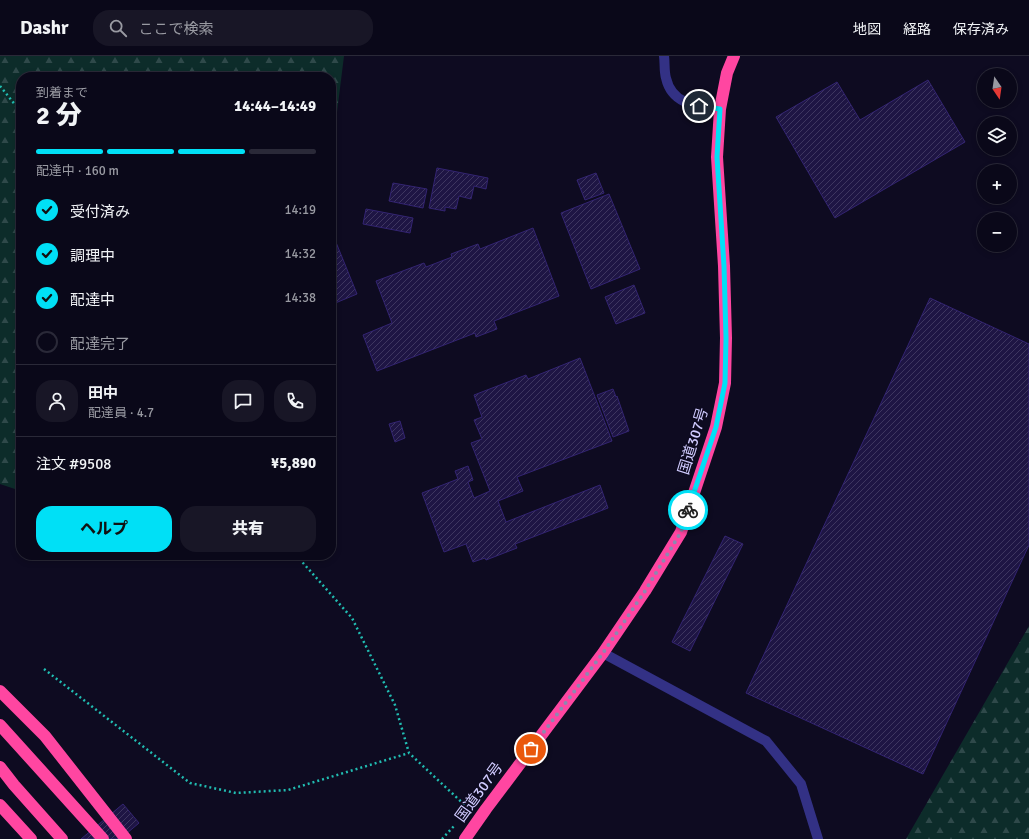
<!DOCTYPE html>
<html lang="ja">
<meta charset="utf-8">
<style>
:root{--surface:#0a0819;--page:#181626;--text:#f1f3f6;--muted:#999aa2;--line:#2a2938;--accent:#00e0f6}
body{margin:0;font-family:Signika,"Noto Sans JP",sans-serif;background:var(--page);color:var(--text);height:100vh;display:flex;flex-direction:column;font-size:15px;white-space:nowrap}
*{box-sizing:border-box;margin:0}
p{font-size:13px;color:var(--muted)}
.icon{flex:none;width:22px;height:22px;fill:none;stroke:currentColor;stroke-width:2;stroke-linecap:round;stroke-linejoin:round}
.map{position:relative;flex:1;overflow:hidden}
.details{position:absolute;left:16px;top:16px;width:320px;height:488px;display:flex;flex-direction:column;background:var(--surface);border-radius:16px;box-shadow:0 2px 6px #0003,0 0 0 1px var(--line)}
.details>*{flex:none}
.needle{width:26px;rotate:167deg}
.tools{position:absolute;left:977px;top:12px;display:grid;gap:8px}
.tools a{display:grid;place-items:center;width:40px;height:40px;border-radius:50%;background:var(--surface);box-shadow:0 2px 6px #0003,0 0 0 1px var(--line);font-size:20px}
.pin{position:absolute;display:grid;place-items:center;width:34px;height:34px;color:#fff;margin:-17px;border:2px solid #fff;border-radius:50%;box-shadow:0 1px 4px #0007}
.courier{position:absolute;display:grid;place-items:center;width:40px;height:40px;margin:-20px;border:3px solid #00e0f6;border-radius:50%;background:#fff;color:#222;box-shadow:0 1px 5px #0007}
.headline em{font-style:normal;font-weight:800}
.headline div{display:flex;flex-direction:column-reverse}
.headline{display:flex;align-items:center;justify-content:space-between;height:68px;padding:0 20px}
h1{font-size:26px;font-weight:800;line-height:30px}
.bar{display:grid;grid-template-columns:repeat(4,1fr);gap:6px 4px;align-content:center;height:48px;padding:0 20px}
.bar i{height:5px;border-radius:3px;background:var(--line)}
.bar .selected{background:var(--accent)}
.bar p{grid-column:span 4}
.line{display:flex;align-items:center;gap:10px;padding:0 20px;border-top:1px solid var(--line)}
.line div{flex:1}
.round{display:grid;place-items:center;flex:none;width:42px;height:42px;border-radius:16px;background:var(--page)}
ol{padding:0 20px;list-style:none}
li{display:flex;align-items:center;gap:12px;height:44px}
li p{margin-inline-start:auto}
li .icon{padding:4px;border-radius:50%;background:var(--accent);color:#111;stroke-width:4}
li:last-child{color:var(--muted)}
li i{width:22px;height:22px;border:2px solid var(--line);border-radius:50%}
.primary-button{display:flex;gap:8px;margin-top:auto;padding:8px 20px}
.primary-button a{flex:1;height:46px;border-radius:16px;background:var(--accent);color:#111;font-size:16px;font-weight:800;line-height:46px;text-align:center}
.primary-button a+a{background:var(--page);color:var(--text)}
header{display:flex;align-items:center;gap:24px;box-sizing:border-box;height:56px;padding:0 20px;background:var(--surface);border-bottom:1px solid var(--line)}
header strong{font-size:19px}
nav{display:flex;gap:22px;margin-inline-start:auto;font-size:14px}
.search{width:280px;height:36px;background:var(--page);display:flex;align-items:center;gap:10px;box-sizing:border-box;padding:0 14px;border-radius:16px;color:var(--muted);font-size:15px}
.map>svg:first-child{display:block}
</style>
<header>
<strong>Dashr</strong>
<div class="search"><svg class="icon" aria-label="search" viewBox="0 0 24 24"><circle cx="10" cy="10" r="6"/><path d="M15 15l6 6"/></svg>ここで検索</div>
<nav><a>地図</a><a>経路</a><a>保存済み</a></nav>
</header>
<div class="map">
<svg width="1029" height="783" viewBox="0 0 1029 783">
<defs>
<pattern id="forest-firs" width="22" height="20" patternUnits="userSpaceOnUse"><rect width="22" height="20" fill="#0d2c2a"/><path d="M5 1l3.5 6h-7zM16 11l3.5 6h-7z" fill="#2f494a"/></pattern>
<pattern id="building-hatch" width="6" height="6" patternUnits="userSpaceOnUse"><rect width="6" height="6" fill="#1e1544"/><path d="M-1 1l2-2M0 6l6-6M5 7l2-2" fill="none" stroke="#3e3660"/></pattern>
</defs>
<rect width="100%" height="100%" fill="#0e0b21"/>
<path fill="url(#forest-firs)" d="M0 0H344L331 104V21H21V435L0 428Z
M1029 570V783H906Z"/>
<path fill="url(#building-hatch)" stroke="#332472" d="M928 24 965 86 835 162 776 61 837 26 860 64Z
M437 112 488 122 486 133 474 130 471 143 459 140 456 153 445 151V155L429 152Z
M596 117 604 137 585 144 577 124Z
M393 127 427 133 423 152 389 145Z
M609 138 640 213 591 233 561 157Z
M366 153 413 162 410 177 363 168Z
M533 172 559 240 494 265 497 273 476 281 475 277 377 315 363 279 392 267 376 225 424 207 426 211 452 201 451 198 478 188 480 193Z
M331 174 357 238 333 248 331 243Z
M634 229 645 257 616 268 605 241Z
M930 242 1029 288V489L923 718 746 637Z
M580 302 612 385 517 421 523 435 498 445 506 466 600 429 608 452 515 488 517 492 486 504 485 502 473 506 466 488 444 496 422 437 458 423 455 415 468 410 473 424 468 426 474 442 490 435 471 387 482 383 474 364 482 361 474 339 526 319 528 323Z
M613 333 616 341 617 340 629 375 613 381 597 339Z
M400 365 405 382 395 386 389 368Z
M725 480 743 488 690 595 672 586Z
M123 748 139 767 120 783H81Z"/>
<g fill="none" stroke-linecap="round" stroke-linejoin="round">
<path stroke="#21bdb2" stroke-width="2.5" stroke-dasharray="2 3" stroke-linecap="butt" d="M0 30 21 56
M296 499 352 562 395 649 409 697 469 753
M44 613 190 727 236 737 288 734 409 697
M442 783 454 770"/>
<path stroke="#333185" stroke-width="10" d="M664 0C665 7 664 15 666 22 672 49 697 50 720 53
M603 597 766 685 801 728 818 783"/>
<path stroke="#ff46a1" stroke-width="12" d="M0 635 45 680 126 783
M0 669 103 783
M0 711 14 729 62 783
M0 749 31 783
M465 783 486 753 603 597 645 535 681 476 716 371 725 327 726 282 724 210 717 101 720 53 727 17 734 0"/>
</g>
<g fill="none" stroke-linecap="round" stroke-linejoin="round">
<path stroke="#8c88b1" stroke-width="4" stroke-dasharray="0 7.2" d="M531 693 603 597 645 535 681 476 688 454"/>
<path stroke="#00e0f6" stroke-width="5" d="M688 454 716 371 725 327 726 282 724 210 717 101 720 53 699 50"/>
</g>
<g text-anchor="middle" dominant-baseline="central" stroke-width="3" stroke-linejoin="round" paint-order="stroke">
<g font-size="15" fill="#d0cbff" stroke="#0e0b21">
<text transform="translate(693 385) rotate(-73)">国道307号</text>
<text transform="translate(479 736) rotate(-54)">国道307号</text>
</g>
</g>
</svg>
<div class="tools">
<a><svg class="needle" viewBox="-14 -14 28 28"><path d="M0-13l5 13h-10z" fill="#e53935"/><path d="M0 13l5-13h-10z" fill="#999aa2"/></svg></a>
<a><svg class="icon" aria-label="layers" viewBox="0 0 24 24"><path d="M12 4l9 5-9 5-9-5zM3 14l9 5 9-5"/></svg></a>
<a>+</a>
<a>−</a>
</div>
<div class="pin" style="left:531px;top:693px;background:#ea580c"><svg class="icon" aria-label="bag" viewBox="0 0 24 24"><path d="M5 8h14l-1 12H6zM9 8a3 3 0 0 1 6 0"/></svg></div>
<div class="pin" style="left:699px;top:50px;background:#1f2937"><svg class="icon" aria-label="home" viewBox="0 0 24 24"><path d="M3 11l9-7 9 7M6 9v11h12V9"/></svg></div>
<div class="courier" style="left:688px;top:454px"><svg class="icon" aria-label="bike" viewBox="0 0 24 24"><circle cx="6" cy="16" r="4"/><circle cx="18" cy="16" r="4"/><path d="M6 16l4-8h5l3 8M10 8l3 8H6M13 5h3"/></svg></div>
<section class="details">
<div class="headline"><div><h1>2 分</h1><p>到着まで</p></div><em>14:44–14:49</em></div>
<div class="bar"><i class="selected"></i><i class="selected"></i><i class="selected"></i><i></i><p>配達中 · 160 m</p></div>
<ol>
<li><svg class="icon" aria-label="check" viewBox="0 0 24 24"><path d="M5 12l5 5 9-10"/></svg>受付済み<p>14:19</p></li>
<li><svg class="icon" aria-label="check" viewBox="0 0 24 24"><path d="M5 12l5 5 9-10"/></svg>調理中<p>14:32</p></li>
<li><svg class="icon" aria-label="check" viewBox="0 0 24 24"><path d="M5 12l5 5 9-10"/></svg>配達中<p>14:38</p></li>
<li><i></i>配達完了</li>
</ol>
<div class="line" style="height:72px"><a class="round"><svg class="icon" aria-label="person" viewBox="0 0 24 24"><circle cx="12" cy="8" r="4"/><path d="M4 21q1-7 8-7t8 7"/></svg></a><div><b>田中</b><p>配達員 · 4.7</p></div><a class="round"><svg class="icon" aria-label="chat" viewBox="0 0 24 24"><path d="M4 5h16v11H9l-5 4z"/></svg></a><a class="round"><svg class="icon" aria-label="phone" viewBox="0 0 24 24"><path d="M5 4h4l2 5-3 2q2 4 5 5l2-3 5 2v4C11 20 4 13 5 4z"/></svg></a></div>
<div class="line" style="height:52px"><div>注文 #9508</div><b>¥5,890</b></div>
<div class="primary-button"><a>ヘルプ</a><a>共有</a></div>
</section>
</div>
